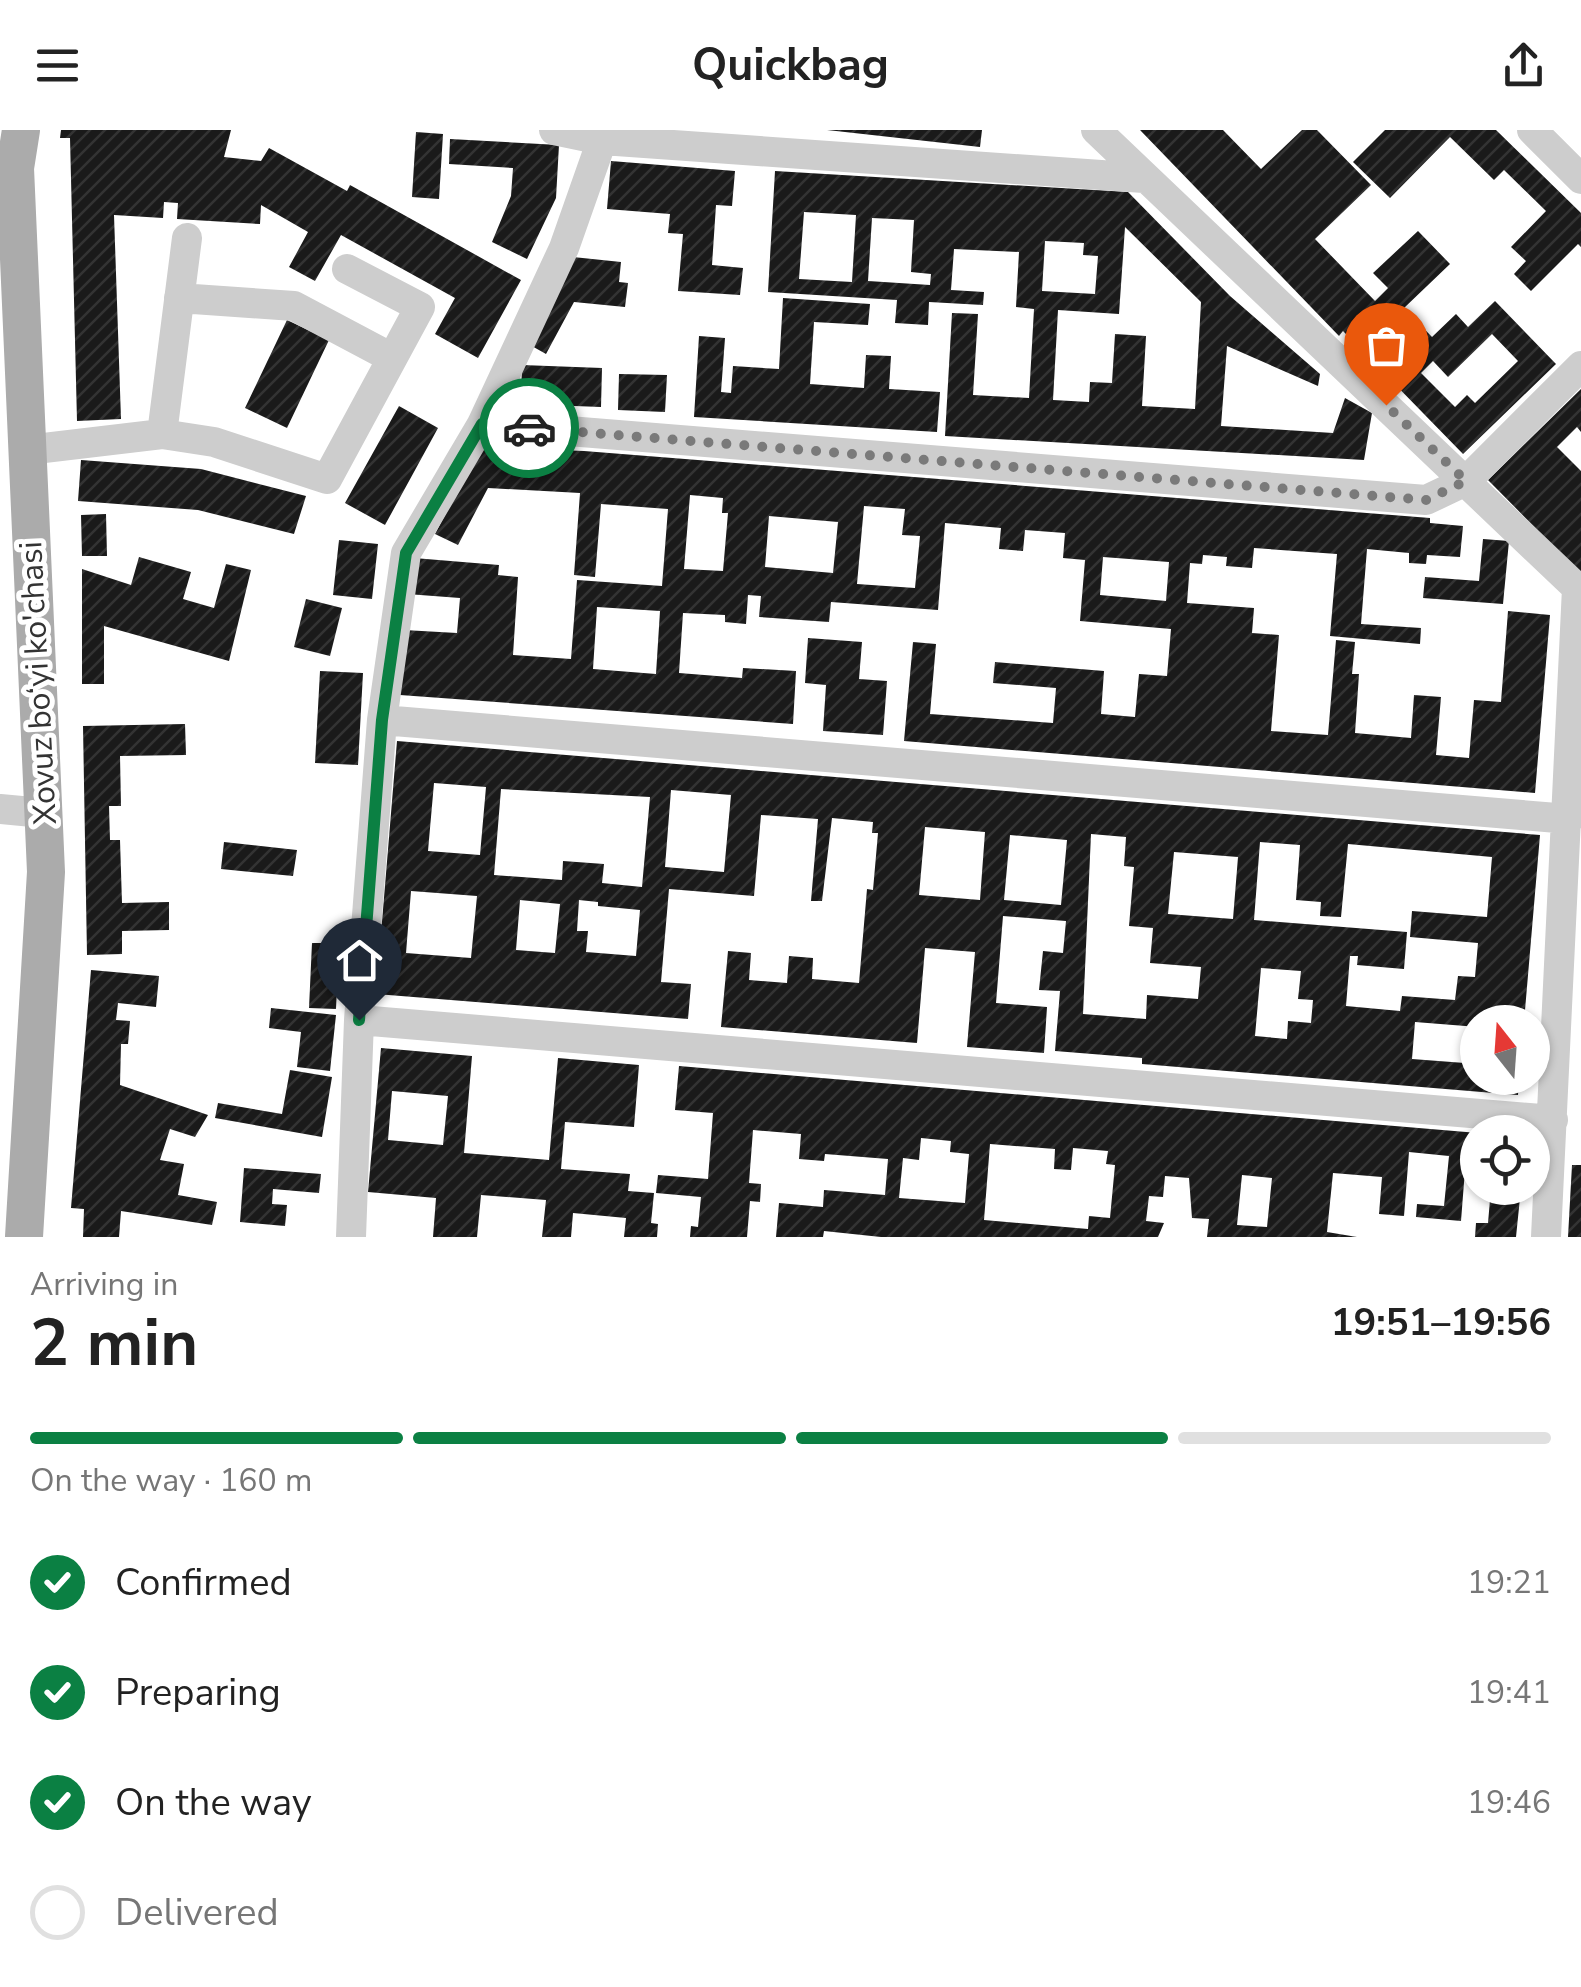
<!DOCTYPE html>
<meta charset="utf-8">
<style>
:root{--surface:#fff;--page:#f6f6f6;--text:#222;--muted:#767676;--line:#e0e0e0;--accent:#0b8043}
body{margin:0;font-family:"Nunito Sans",sans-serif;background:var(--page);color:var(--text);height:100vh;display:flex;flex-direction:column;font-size:38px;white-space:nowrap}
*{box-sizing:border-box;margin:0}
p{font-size:32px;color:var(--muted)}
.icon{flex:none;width:55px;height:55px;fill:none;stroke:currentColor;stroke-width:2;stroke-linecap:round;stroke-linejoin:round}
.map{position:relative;height:1107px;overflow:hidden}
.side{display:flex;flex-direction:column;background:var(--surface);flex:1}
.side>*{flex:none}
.needle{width:65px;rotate:343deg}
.fabs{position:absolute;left:1460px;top:875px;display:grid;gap:20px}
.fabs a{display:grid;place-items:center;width:90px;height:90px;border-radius:50%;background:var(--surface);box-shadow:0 2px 8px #0004;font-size:50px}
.pin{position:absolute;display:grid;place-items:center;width:85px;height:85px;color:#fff;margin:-102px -42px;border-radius:50% 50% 50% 0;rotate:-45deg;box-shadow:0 0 10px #0007}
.pin .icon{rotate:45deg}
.courier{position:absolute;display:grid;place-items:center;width:100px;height:100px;margin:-50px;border:8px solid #0b8043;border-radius:50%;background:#fff;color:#222;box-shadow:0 2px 12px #0007}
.summary em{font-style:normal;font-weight:700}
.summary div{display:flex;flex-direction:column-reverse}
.summary{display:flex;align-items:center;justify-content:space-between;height:170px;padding:0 30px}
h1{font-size:65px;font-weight:700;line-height:75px}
.bar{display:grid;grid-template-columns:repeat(4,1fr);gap:15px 10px;align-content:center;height:120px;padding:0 30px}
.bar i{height:12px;border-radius:8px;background:var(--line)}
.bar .current{background:var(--accent)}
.bar p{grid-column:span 4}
ol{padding:0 30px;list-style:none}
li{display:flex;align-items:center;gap:30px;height:110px}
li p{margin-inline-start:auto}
li .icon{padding:10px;border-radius:50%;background:var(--accent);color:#fff;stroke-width:4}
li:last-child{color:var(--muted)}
li i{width:55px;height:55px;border:5px solid var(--line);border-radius:50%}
header{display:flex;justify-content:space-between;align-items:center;height:130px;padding:0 30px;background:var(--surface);font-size:45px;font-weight:700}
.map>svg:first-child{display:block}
</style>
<header><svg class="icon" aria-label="menu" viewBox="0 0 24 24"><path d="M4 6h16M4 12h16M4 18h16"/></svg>Quickbag<svg class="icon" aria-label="share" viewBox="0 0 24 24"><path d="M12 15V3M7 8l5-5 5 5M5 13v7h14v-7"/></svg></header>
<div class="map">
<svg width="1581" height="1107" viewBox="0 0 1581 1107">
<defs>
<pattern id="building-hatch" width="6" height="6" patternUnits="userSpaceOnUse" patternTransform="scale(2.5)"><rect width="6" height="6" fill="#1a1a1a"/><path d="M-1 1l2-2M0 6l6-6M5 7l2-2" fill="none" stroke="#333"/></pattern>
</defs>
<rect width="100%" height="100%" fill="#fff"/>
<path fill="url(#building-hatch)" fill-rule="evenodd" d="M61 0H231L224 27 261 31 269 18 347 61 350 55 521 150 478 228 435 204 455 168 341 105 315 151 289 137 308 102 261 75 260 94 177 89 178 73 164 72 163 88 114 85 121 289 77 291 70 8H60Z
M827 0H982L980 17Z
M1140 0H1223L1261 39 1302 0H1317L1371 55 1315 109 1375 171 1388 158 1373 143 1418 101 1450 134 1404 178 1432 207 1456 184 1468 197 1495 171 1556 234 1463 324 1343 201 1339 206ZM1492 204 1518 231 1475 273 1467 265 1455 277 1421 243 1433 231 1448 247Z
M1385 0H1496L1581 83V117L1578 114 1531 161 1514 144 1526 131 1511 117 1546 81 1504 40 1494 50 1450 7 1390 68 1353 32Z
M416 2 443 4 439 69 412 67Z
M450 9 559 15 556 68 527 129 492 112 511 66 513 38 449 34Z
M611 31 735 41 732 76 716 75 712 135 743 138 740 165 678 161 683 104 668 103 670 84 607 79Z
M775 41 1128 62 1230 166 1320 244 1318 256 1227 216 1221 296 1333 303 1345 268 1372 283 1364 330 945 306 952 183 978 184 973 265 1029 268 1034 179 1016 177 1019 122 954 119 951 160 984 162 983 175 929 172 928 195 895 193 897 170 768 162ZM804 82 856 85 852 152 799 149ZM872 88 914 90 911 142 931 144 930 155 868 151ZM1125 97 1201 172 1195 279 1142 276 1146 206 1115 204 1112 253 1090 252 1089 272 1053 270 1058 180 1119 184ZM1045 111 1084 113 1083 125 1098 126 1095 164 1042 161Z
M573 127 621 132 619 152 628 153 625 177 574 172 546 224 530 215Z
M783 168 870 174 868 195 814 192 810 254 864 258 866 225 891 226 889 259 940 262 937 302 694 287 699 206 725 208 721 262 731 263 733 236 779 239Z
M287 190 329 210 287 298 245 278Z
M522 235 602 238 601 277 521 274Z
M619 244 667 245 665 282 618 280Z
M1581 259V302L1577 297 1557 317 1581 341V444L1488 350Z
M399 276 438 298 385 395 345 373Z
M481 317 584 321 1430 388V393L1463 396 1460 427 1427 425 1426 434 1409 433V423L1367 419 1361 494 1421 498 1420 514 1330 506 1337 424 1254 418 1252 438 1226 436 1227 427 1203 425 1202 434 1190 433 1187 473 1254 478 1252 503 1279 505 1271 601 1328 605 1336 510 1355 512 1352 544H1359L1355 603 1411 608 1414 565 1441 567 1436 625 1469 628 1474 570 1501 572 1508 481 1550 485 1535 663 904 611 913 512 936 514 930 584 1053 593 1056 558 993 553 995 532 1104 541 1101 584 1135 587 1139 544 1167 546 1171 499 1080 491 1085 430 1063 428 1065 403 1025 400 1023 421 999 419 1001 398 945 393 938 480 831 472 829 492 759 487 761 466 748 465 746 494 725 492V485L683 483 679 543 742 548 743 538 796 541 793 594 400 565 404 500 457 503 460 468 407 464 414 428 499 435 498 445 518 447 513 525 571 529 577 450 662 456 668 379 601 374 595 447 574 445 580 363 488 358 458 415 435 404ZM690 365 723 368 722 383H728L723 441 684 439ZM864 376 905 379 902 405 920 406 915 458 857 454ZM769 386 838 392 833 443 765 437ZM1103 427 1169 432 1166 471 1100 465ZM597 477 660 481 656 544 593 539Z
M81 330 201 339 306 366 294 404 198 380 78 371Z
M106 384 107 426H82L81 385Z
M1483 409 1509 411 1503 474 1423 468 1425 447 1479 451Z
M339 410 378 414 372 469 333 465Z
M139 427 191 442 183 469 214 478 226 434 251 440 229 531 104 496V554H82V439L131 455Z
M306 469 342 478 330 526 294 517Z
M808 508 862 512 859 549 887 551 883 605 823 601 826 555 805 553Z
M320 541 363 543 358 635 315 633Z
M185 594 186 625 120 626 121 676H109L110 710H120L122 773 169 772V800L122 801V824L87 825 83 596Z
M397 611 1540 705 1524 892H1478V897L1415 892 1412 929 1478 934V948H1519L1518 965 1142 934V928L1055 921 1060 861 1039 860 1043 821 1063 823 1066 791 1003 786 996 873 1047 877 1044 923 967 917 975 822 925 818 917 913 721 897 728 821 751 823 749 850 787 853 789 826 813 828 812 849 859 853 867 759 873 760 878 703H872L873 692 832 688 822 771H811L818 689 761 685 754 766 669 759 661 852 691 854 688 889 376 864ZM434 653 486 657 480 725 428 721ZM501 659 650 667 642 757 602 753 604 734 563 731 562 750 494 745ZM671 660 731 665 724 742 665 737ZM925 697 985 702 980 770 919 765ZM1091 704 1126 707 1124 736 1134 737 1129 796 1153 798 1150 833 1201 837 1198 869 1147 865 1146 889 1083 884ZM1010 705 1067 710 1061 775 1004 770ZM1260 712 1300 715 1296 770 1321 772 1320 786 1341 787 1348 714 1492 727 1487 787 1412 781 1410 807 1478 813 1475 847 1458 846 1455 870 1402 866 1400 881 1346 876 1350 826H1358L1357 835 1404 839 1407 802 1254 790ZM1174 722 1238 727 1233 789 1168 784ZM411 761 477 766 471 828 406 823ZM520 770 560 774 555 823 516 820ZM579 770 598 772V776L640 780 636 826 586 822 588 801H577ZM1261 838 1301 841 1298 869 1313 870 1311 893 1288 891 1287 909 1255 906Z
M224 712 297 720 293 746 221 739Z
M312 813H339L336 879 309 878Z
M91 840 159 846 156 877 118 873 116 890 130 891 128 914H121L120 955 208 985 195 1007 170 999 160 1030 184 1034 178 1065 217 1072 212 1095 121 1081 119 1107H83L84 1079 71 1078Z
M271 878 336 885 330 941 297 937 301 902 269 898Z
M381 918 472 926 464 1023 549 1030 558 928 639 935 634 997 565 992 561 1039 630 1044 628 1061 654 1063 651 1093 658 1094 657 1107H624L626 1088 573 1083 571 1107H542L546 1070 481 1065 477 1107H433L436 1068 368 1062ZM392 961 448 966 443 1015 388 1010Z
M679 936 1478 1003V1028L1466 1027 1461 1091 1416 1087 1417 1074 1444 1076 1449 1026 1409 1022 1404 1086 1379 1084 1382 1047 1333 1043 1327 1102 1357 1107H1207L1209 1089 1192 1088 1189 1048 1165 1046 1163 1067 1149 1066 1146 1091 1164 1093 1158 1107H881L824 1101 823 1107H776L779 1073 823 1077 824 1060 885 1065 888 1029 825 1024 824 1031 799 1029 801 1004 753 1000 749 1053 761 1054 760 1072 750 1071 747 1107H690L691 1096 698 1097 701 1067 656 1063 658 1045 708 1049 713 983 675 980ZM921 1008 951 1011 950 1022 969 1024 965 1073 899 1068 903 1028 919 1030ZM990 1014 1055 1019 1054 1039 1071 1040 1073 1018 1108 1021 1106 1034 1115 1035 1110 1088 1089 1086 1088 1099 984 1090ZM1242 1045 1272 1048 1267 1097 1237 1095Z
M290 940 332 947 322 1007 215 988 218 973 282 984Z
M1572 1035H1581V1107H1568Z
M244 1038 321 1044 319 1063 273 1059 272 1074 287 1075 285 1096 240 1092Z
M1491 1058H1521L1516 1107H1475L1476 1093H1488Z"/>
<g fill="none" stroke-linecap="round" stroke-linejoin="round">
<path stroke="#cdcdcd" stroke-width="30" d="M554 0 602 10 1144 48
M1096 0 1577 458 1546 1107
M1532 0 1581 49
M179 168 294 176 392 228
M482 294 1426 370 1466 351 1581 236
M162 304 187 108
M27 320 162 304 214 312 327 349 420 177 347 139
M382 590 1569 689
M0 679 43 683
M359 890 1553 990
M351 1107 359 890 382 590 406 423 482 294 564 118 602 10"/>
<path stroke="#ababab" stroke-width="38" d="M21 0 15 38 46 742 24 1107"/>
</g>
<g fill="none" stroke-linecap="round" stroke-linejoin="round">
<path stroke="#7a7a7a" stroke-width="10" stroke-dasharray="0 18" d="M529 298 1426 370 1466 351 1386 275"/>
<path stroke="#0b8043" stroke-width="12" d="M359 890 382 590 406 423 482 294 529 298"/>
</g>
<g text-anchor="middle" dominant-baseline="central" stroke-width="10" stroke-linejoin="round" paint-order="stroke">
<g font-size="32" fill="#333" stroke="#fff">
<text transform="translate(38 553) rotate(-93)">Xovuz bo‘yi ko'chasi</text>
</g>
</g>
</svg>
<div class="fabs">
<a><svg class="needle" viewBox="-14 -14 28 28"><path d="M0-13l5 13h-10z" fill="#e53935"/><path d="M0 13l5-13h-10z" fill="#767676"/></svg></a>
<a><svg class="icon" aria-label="locate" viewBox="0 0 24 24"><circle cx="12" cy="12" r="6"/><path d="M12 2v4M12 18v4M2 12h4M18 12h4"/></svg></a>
</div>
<div class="pin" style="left:1386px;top:275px;background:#ea580c"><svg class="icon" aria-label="bag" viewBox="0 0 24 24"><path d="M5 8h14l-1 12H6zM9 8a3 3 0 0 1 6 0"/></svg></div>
<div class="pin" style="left:359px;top:890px;background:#1f2937"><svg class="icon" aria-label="home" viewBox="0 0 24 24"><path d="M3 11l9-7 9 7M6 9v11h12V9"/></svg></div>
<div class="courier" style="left:529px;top:298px"><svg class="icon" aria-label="car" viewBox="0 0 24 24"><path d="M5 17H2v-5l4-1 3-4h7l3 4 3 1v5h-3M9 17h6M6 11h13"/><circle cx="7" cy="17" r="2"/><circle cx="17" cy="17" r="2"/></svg></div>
</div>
<section class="side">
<div class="summary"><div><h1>2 min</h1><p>Arriving in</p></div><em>19:51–19:56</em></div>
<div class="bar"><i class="current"></i><i class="current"></i><i class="current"></i><i></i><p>On the way · 160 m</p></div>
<ol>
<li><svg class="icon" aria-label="check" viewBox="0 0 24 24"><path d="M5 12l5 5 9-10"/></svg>Confirmed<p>19:21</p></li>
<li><svg class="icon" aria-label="check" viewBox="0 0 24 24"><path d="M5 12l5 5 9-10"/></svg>Preparing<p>19:41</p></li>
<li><svg class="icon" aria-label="check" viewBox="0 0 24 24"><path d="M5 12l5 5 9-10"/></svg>On the way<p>19:46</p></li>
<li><i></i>Delivered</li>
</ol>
</section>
